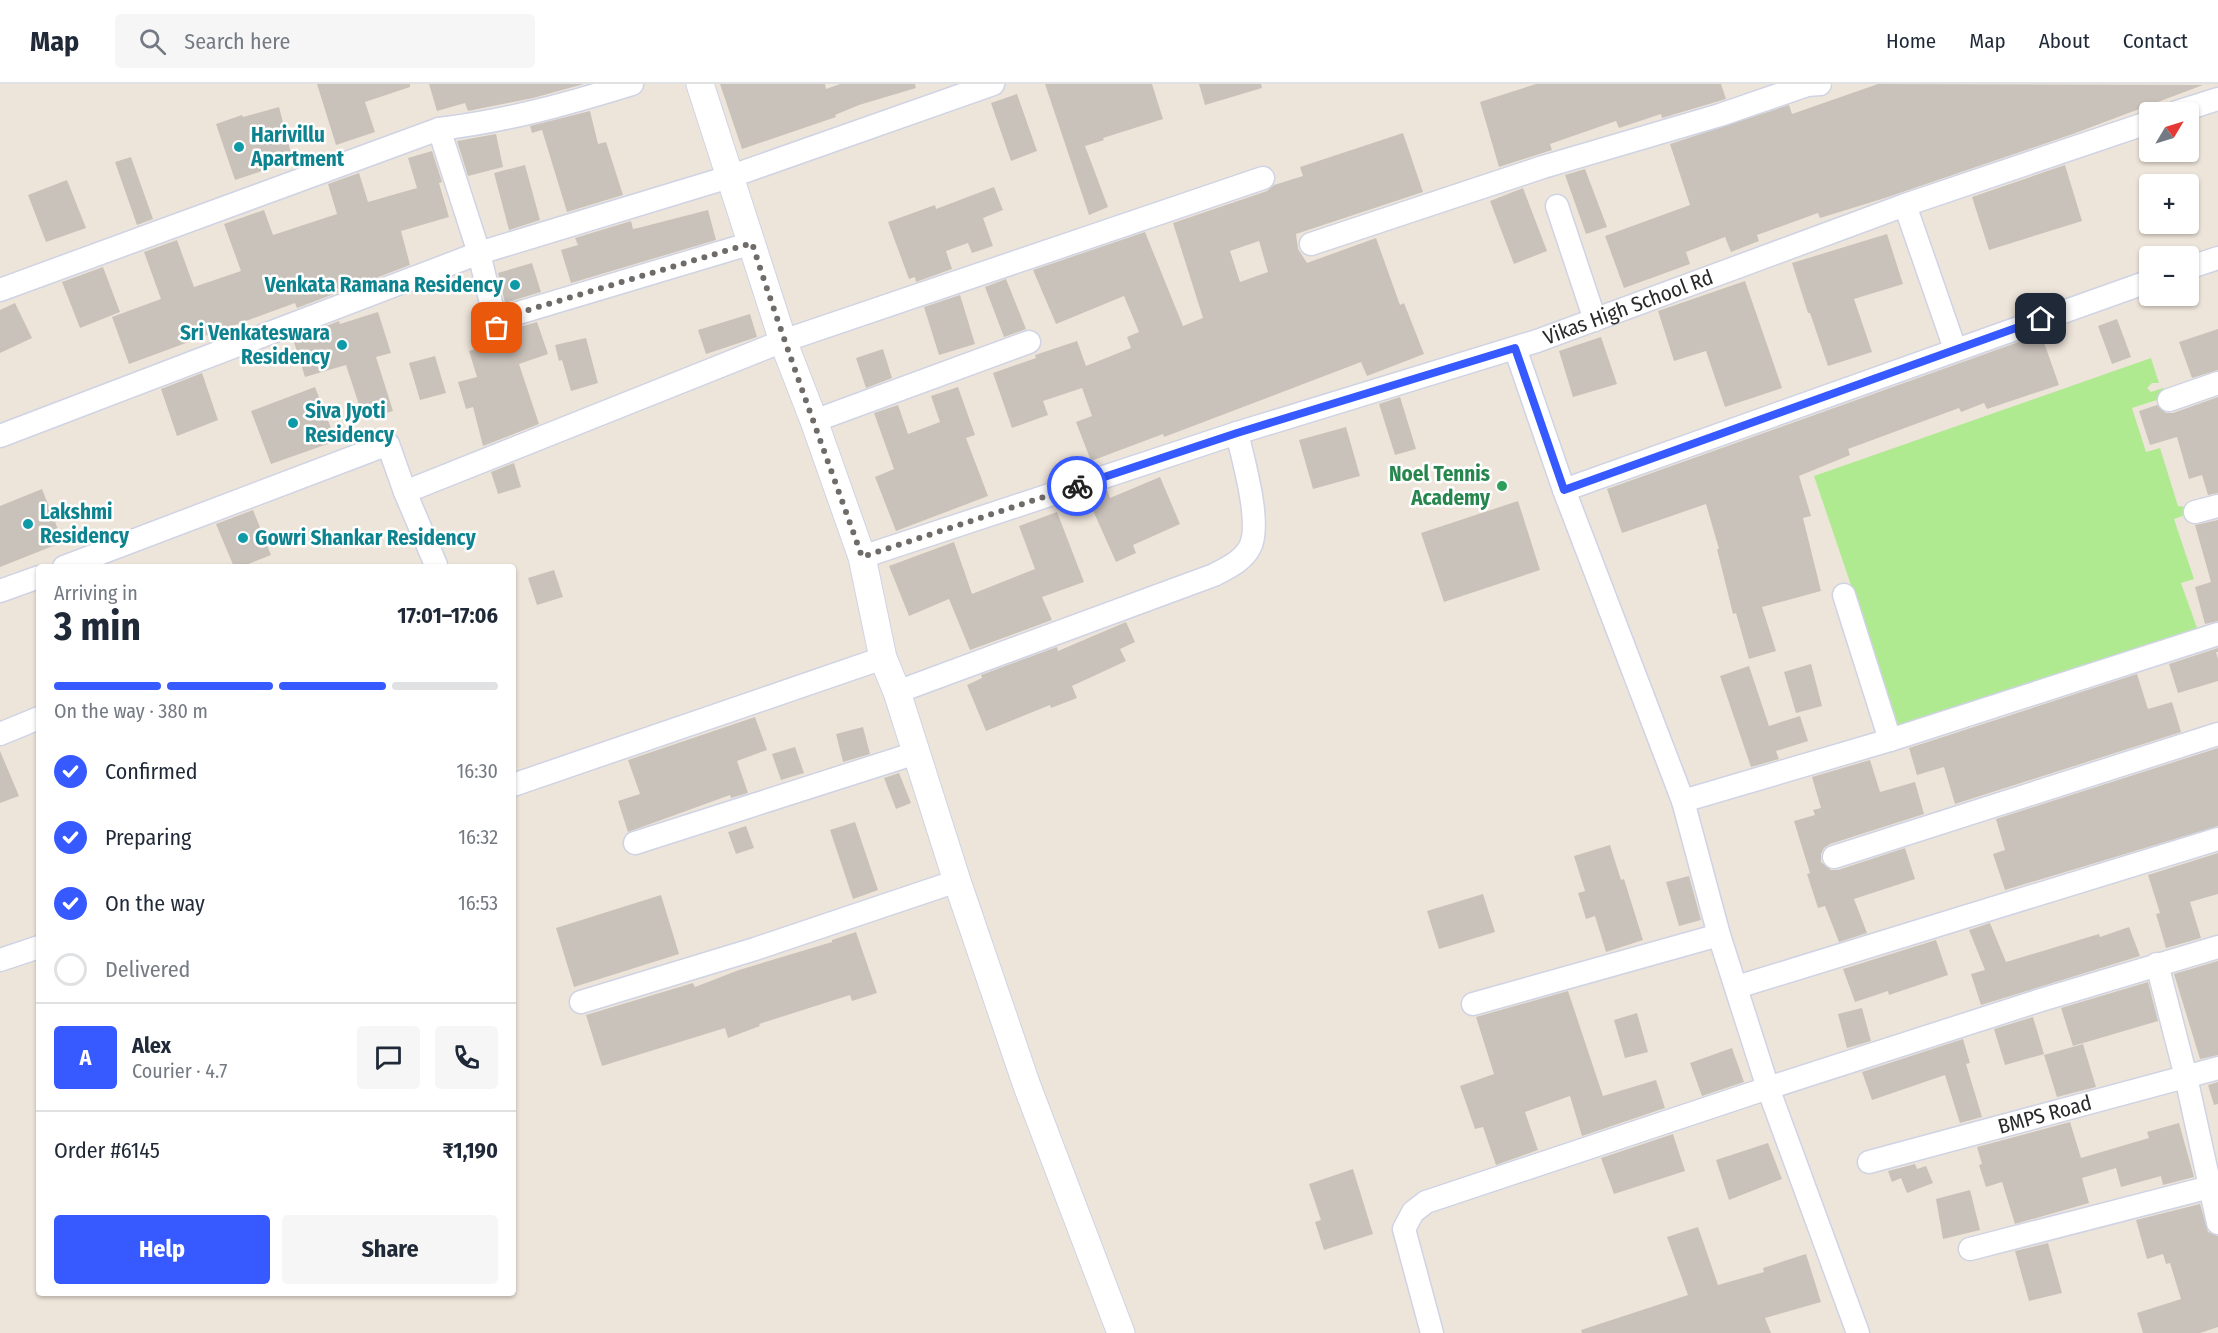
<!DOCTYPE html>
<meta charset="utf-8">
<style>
:root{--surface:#fff;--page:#f6f6f7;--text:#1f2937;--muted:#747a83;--line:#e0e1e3;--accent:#365aff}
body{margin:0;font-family:"Fira Sans Condensed",sans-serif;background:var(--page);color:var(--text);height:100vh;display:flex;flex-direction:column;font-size:22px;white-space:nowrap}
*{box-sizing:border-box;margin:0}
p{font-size:20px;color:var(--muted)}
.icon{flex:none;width:33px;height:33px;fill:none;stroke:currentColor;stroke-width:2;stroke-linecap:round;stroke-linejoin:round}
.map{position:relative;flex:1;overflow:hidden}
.side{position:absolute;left:36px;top:480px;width:480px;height:732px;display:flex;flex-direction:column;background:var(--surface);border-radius:6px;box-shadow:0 2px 4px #0004}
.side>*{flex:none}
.needle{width:39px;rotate:52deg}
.fabs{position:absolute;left:2139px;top:18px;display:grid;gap:12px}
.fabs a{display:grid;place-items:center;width:60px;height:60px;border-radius:6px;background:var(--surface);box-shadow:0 2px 4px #0004;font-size:30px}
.pin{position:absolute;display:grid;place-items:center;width:51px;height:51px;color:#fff;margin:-26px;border-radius:12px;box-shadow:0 3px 9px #0006}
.courier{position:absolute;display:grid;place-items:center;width:60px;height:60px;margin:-30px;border:4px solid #365aff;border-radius:50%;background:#fff;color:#222;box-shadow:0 2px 8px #0007}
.overview em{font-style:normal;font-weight:700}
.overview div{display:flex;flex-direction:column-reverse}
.overview{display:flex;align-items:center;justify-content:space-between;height:102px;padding:0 18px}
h1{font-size:39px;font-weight:700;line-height:45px}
.bar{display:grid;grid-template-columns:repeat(4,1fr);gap:9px 6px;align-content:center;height:72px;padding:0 18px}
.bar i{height:8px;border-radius:4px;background:var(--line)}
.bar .current{background:var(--accent)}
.bar p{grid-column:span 4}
.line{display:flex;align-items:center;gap:15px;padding:0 18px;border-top:2px solid var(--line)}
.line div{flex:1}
.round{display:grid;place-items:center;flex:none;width:63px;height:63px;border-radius:6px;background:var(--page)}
ol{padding:0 18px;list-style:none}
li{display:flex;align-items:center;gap:18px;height:66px}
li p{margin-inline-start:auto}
li .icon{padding:6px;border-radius:50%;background:var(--accent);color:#fff;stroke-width:4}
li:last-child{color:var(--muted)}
li i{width:33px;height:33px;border:3px solid var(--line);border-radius:50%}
.button{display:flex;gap:12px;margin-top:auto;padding:12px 18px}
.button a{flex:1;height:69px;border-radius:6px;background:var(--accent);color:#fff;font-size:24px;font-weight:700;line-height:69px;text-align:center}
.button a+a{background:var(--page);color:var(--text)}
header{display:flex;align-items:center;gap:36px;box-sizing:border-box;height:84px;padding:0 30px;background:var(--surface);border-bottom:2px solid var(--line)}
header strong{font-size:28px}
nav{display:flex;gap:33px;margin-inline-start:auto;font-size:21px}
.search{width:420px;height:54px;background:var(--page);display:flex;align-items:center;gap:15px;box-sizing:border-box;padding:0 21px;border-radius:6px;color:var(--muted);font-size:22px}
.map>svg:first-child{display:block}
</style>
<header>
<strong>Map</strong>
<div class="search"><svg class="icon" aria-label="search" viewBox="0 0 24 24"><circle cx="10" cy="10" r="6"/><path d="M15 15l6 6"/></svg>Search here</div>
<nav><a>Home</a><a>Map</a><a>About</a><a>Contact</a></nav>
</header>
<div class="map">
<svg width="2218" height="1249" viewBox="0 0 2218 1249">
<rect width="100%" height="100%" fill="#eee5da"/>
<path fill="#afea91" d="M2151 274 2159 299H2152L2147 304 2151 308 2163 304 2166 313 2132 324 2146 368 2160 364 2178 422 2186 423 2188 430 2174 435 2194 495 2181 499 2197 544 1899 643 1814 392Z"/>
<path fill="#c9c2ba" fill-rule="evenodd" d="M317 0H410V3L365 18 375 48 336 61Z
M429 0H584L533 14 468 27 465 19 437 27Z
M720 0H825L826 5 840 0H915L916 4 859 21 835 31 836 33 742 65Z
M1045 0H1152L1163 35 1103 54 1104 56 1085 62 1108 123 1089 131Z
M1199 0H1261L1262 4 1205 21Z
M1536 0H1721L1726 15 1662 34 1661 30 1619 44 1616 37 1550 60 1552 66 1499 83 1480 18Z
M1878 0 2203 1 2070 51 1885 114 1820 134 1818 129 1757 151 1759 157 1731 168 1725 153 1686 168 1690 180 1624 204 1605 152 1690 121 1670 60 1789 21 1792 30Z
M1017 10 1037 67 1011 77 991 19Z
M279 23 291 69 258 78 262 87 235 96 216 40 242 31 243 33Z
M590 27 598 60 606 58 623 111 567 128 542 46 532 49 530 42Z
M1403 49 1423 108 1296 150 1298 165 1307 179 1376 154 1400 221 1404 219 1424 270 1367 292 1361 278 1164 353 1163 350 1091 377 1076 338 1092 332 1082 304 1043 317 1048 331 1012 344 993 289 1036 274 1035 271 1077 257 1086 282 1131 264 1127 253 1139 248 1124 212 1056 240 1033 186 1145 148 1183 242 1203 234 1173 139 1267 107 1274 101 1303 92 1300 83ZM1259 157 1268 188 1240 198 1230 167Z
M496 50 503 83 468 92 457 57Z
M432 67 442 98 439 99 449 133 401 147 410 181 297 224 295 219 129 280 112 233 161 215 144 168 177 156 194 203 241 187 224 140 264 126 273 151 337 130 328 100 359 89 368 118 417 104 408 74Z
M131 73 153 135 137 141 115 78Z
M525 81 540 136 509 146 494 89Z
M2065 81 2082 137 1989 166 1972 113Z
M1585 85 1607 143 1586 150 1565 91Z
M67 96 86 144 46 158 28 111Z
M994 103 1003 126 983 134 993 162 972 169 968 159 946 167 952 185 916 198 915 193 909 195 888 138 935 121 936 125Z
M1523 104 1547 167 1514 180 1490 117Z
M708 126 716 156 571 199 561 166 578 161 575 154 631 137 633 145 638 144Z
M1887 150 1903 200 1854 215 1872 268 1828 282 1810 229H1808L1792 179Z
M532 179 541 208 505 219 498 189Z
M103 183 120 228 80 244 62 198Z
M1006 195 1026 245 1004 253 985 203Z
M1745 197 1782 304 1725 323 1706 267 1674 277 1658 227Z
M960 211 975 260 939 271 924 223Z
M15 219 32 254 0 269V226Z
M378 228 391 269 376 273 393 327 364 336 346 281 305 293 293 255 339 237 340 240Z
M750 230 757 253 706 270 698 246Z
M2117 235 2131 273 2112 280 2098 242Z
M537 238 548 270 519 280 539 340 483 362 473 323 466 325 458 298 477 293 469 267 501 257 507 253 510 246Z
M2218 245V286L2192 294 2179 258Z
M2041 250 2059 301 1987 325 1984 319 1961 328 1959 324 1848 365 1850 371 1799 392 1811 432 1803 434 1821 507 1762 523 1776 567 1749 575 1736 529 1733 530 1717 465H1719L1706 420 1622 449 1607 405Z
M1601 253 1617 300 1573 313 1559 267Z
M586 254 598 299 571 307 562 276 559 277 555 261Z
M883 265 892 294 866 304 856 274Z
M435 272 446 309 420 316 409 279Z
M202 289 218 336 177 352 161 305Z
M315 303 336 357 271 380 251 327Z
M958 303 975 351 966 354 988 412 896 447 875 393 894 385 874 329 898 321 908 350 940 338 931 312Z
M1400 313 1416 365 1395 371 1379 320Z
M2218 313V409L2208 411 2202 391 2189 395 2177 353 2150 361 2139 327 2157 321 2166 329H2173Z
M1346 343 1360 392 1313 405 1299 356Z
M514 379 521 403 498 410 491 388Z
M1160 393 1180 440 1133 461 1136 469 1116 478 1087 413 1107 406 1110 414Z
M42 405 63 458 0 483V422Z
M1518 417 1540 486 1444 518 1421 449Z
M253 426 271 471 241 483H234L216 440Z
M1057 428 1084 498 1042 513 1052 536 970 566 949 515 909 532 889 482 954 458 972 510 1035 485 1019 442Z
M2218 436V537L2205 540 2195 503 2211 498 2195 441Z
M554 486 563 513 537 521 528 494Z
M1126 538 1135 558 1120 565 1126 577 1072 602 1077 614 1051 624 1050 621 986 647 967 601 982 594 981 591 1057 563 1058 567Z
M2218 564V568H2216L2218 575V597L2178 609 2169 580Z
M1811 580 1822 622 1796 629 1784 588Z
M1749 582 1769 642 1800 632 1808 657 1776 667 1779 675 1751 683 1720 592Z
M2137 590 2148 625 2172 618 2181 648 1955 720 1944 683 1917 691 1909 664Z
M755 633 767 666 737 677 748 709 731 714 730 711 628 748 618 717 640 710 628 676Z
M863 643 870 670 843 678 836 650Z
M795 663 804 689 781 696 772 670Z
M2218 664V742L2005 806 1993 770 2005 766 1996 735Z
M0 667 19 712 0 719Z
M1870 676 1880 708 1915 698 1924 730 1830 760 1824 764 1821 770V778L1831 786H1838L1905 764 1915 795 1854 815 1867 849 1839 858 1825 822 1818 824 1807 790 1810 789 1794 737 1815 731 1813 726 1821 724 1812 693Z
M899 689 911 719 896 725 884 694Z
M855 738 878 806 853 815 830 746Z
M746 742 754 764 736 770 728 748Z
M1610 761 1621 796 1624 795 1643 856 1606 868 1595 832 1586 835 1578 809 1585 807 1574 772Z
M2218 769V810L2190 818 2201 854 2166 864 2156 830 2160 829 2148 791Z
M1689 792 1701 836 1679 842 1666 798Z
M1483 810 1495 848 1439 865 1427 827Z
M661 811 679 870 574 903 556 844Z
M1990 839 2006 878 2099 850 2100 853 2129 843 2140 872 1981 921 1971 890 1985 886 1969 846Z
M856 848 877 909 852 917 850 911 759 940 760 942 728 954 725 944 602 982 586 931 693 899 695 903 739 886 832 858V856Z
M1936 856 1948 891 1889 911 1888 907 1855 918 1843 885Z
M2218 877V971L2200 975 2174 890Z
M2148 898 2158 937 2073 962 2061 924Z
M1568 907 1603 1012 1656 996 1665 1024 1582 1052 1570 1012 1525 1028 1538 1066 1496 1081 1483 1043 1475 1045 1460 1002 1494 990 1476 933Z
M1862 924 1871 957 1847 964 1838 930Z
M1637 929 1648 968 1625 974 1614 936Z
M2033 933 2044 970 2005 981 1994 945Z
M1963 955 1970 979 1966 980 1982 1033 1960 1039 1945 991 1872 1016 1862 988Z
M2083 960 2096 1003 2057 1013 2044 971Z
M1732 964 1744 998 1702 1012 1690 979Z
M2218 998V1020L2214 1021 2208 1001Z
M2070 1038 2081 1074 2149 1054 2147 1048 2179 1039 2194 1093 2163 1101 2161 1092 2121 1103 2116 1084 2082 1094 2089 1119 2015 1140 2002 1098 1986 1103 1979 1081 1982 1080 1977 1063Z
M1673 1050 1685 1087 1614 1110 1601 1074Z
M1768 1059 1782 1095 1729 1116 1716 1076Z
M1915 1080 1917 1085 1926 1082 1933 1099 1907 1109 1901 1094 1892 1098 1888 1087Z
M1353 1085 1373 1150 1324 1166 1315 1138 1321 1136 1309 1100Z
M1970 1106 1980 1146 1943 1155 1936 1115Z
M2200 1120 2208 1148 2218 1152V1243L2200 1249H2143L2137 1229 2181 1215 2170 1179 2166 1180 2163 1170 2147 1175 2136 1136Z
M1698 1143 1718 1201 1764 1188 1763 1184 1806 1170 1821 1218 1765 1234 1771 1249H1582L1581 1246 1688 1211 1667 1153Z
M2048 1159 2062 1209 2029 1217 2015 1167Z"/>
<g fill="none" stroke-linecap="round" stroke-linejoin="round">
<defs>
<g id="minor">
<path d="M2177 28 2218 15"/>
<path d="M439 45 479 169 497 244"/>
<path d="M1905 121 1955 265"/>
<path d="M1557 122 1595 236"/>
<path d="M1311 160 1543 83 1720 31 1807 1 1820 0"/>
<path d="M2188 184 2218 174"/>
<path d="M0 206 439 45C507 37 567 20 632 0"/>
<path d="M495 236 752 159"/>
<path d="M1515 264 1564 406 2150 197"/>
<path d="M2169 316 2218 299"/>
<path d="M814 337 1029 258"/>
<path d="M0 352 479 169 729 93 993 0"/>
<path d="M1564 406 1683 717 1719 851"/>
<path d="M405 408 783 257 1263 94"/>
<path d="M2195 428 2218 422"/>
<path id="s1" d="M862 473 1237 349 1537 257 1905 121 2150 38"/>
<path d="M64 483 388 360 405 408 436 481"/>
<path d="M0 507 39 493"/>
<path d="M1844 511 1890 656"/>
<path d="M897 608 1214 491C1227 484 1243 477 1250 463 1262 440 1243 375 1237 349"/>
<path d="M0 650 39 634"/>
<path d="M513 701 883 574"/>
<path d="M1683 717 1890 656 2218 550"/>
<path d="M635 759 916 669"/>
<path d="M1834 773 2218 650"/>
<path d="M0 876 39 863"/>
<path d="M2157 880 2186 993 2218 1139"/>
<path d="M1737 903 2218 755"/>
<path d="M581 918 755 865 957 797"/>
<path d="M1473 920 1719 851 1768 1004 1858 1249"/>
<path id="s2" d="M1869 1078 2218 984"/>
<path d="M1970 1165 2218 1101"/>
<path d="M1432 1249 1404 1145 1413 1128 1426 1118 1768 1004 2041 916 2218 863"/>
</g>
<path id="tertiary" d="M700 0 783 257 814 337 862 473 883 574 897 608 957 797 1027 1002 1121 1249"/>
</defs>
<use href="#minor" stroke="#cfd3e4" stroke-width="25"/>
<use href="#tertiary" stroke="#cfd3e4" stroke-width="29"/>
<use href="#minor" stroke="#fff" stroke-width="22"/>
<use href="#tertiary" stroke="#fff" stroke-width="27"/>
</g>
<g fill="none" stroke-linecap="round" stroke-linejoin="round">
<path stroke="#6f6b68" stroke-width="6" stroke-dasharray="0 10.8" d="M497 244 495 236 752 159C786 265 825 368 862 473L1077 402"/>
<path stroke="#365aff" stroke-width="8" d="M1077 402 1237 349 1515 264 1564 406 2041 235"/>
</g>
<g fill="#0f9aa8" stroke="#fff" stroke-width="2">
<circle cx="239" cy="63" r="6"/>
<circle cx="515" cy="201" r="6"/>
<circle cx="342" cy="261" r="6"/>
<circle cx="293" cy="339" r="6"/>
<circle cx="28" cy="440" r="6"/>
<circle cx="243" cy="454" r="6"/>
</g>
<circle fill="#2e9e5b" stroke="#fff" stroke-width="2" cx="1502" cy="402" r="6"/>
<g text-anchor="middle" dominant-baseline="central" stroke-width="5" stroke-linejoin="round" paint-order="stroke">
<g font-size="21" font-weight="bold" fill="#0d838f" stroke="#fff" text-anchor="start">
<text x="251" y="51">Harivillu<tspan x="251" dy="24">Apartment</tspan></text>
<text x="503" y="201" text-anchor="end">Venkata Ramana Residency</text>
<text x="330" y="249" text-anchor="end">Sri Venkateswara<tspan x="330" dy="24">Residency</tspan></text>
<text x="305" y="327">Siva Jyoti<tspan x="305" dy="24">Residency</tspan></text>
<text x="40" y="428">Lakshmi<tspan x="40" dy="24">Residency</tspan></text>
<text x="255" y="454">Gowri Shankar Residency</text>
</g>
<g font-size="21" fill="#2a2a2a" stroke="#fff">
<text stroke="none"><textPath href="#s1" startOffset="806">Vikas High School Rd</textPath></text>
<text stroke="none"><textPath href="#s2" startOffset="182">BMPS Road</textPath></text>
</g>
<g font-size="21" font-weight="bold" fill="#27864d" stroke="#fff" text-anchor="end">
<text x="1490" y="390">Noel Tennis<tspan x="1490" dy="24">Academy</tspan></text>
</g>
</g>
</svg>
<div class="fabs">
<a><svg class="needle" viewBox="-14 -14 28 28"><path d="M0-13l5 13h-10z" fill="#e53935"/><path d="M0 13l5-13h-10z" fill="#747a83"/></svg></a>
<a>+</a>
<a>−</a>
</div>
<div class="pin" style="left:497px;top:244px;background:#ea580c"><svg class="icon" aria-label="bag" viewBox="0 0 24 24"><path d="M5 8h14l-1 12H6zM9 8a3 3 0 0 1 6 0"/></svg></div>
<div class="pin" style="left:2041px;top:235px;background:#1f2937"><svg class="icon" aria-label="home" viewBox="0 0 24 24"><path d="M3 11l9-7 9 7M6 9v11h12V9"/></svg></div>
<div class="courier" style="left:1077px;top:402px"><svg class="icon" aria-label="bike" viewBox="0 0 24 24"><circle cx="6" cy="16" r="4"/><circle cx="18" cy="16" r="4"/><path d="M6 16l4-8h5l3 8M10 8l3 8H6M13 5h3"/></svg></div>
<section class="side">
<div class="overview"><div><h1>3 min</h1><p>Arriving in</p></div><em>17:01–17:06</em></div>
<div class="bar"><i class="current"></i><i class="current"></i><i class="current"></i><i></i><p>On the way · 380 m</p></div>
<ol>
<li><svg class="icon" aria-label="check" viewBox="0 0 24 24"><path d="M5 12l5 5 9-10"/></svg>Confirmed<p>16:30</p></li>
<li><svg class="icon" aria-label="check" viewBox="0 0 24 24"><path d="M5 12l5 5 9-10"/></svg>Preparing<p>16:32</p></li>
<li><svg class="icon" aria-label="check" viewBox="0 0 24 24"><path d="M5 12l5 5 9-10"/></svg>On the way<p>16:53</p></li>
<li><i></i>Delivered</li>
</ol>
<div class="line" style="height:108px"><b class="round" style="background:var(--accent);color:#fff">A</b><div><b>Alex</b><p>Courier · 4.7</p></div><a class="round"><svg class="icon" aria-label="chat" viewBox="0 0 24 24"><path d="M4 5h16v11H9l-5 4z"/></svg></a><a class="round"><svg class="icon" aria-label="phone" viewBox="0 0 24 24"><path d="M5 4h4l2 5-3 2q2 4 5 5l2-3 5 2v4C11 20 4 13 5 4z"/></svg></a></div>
<div class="line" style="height:78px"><div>Order #6145</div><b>₹1,190</b></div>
<div class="button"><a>Help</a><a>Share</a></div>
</section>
</div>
